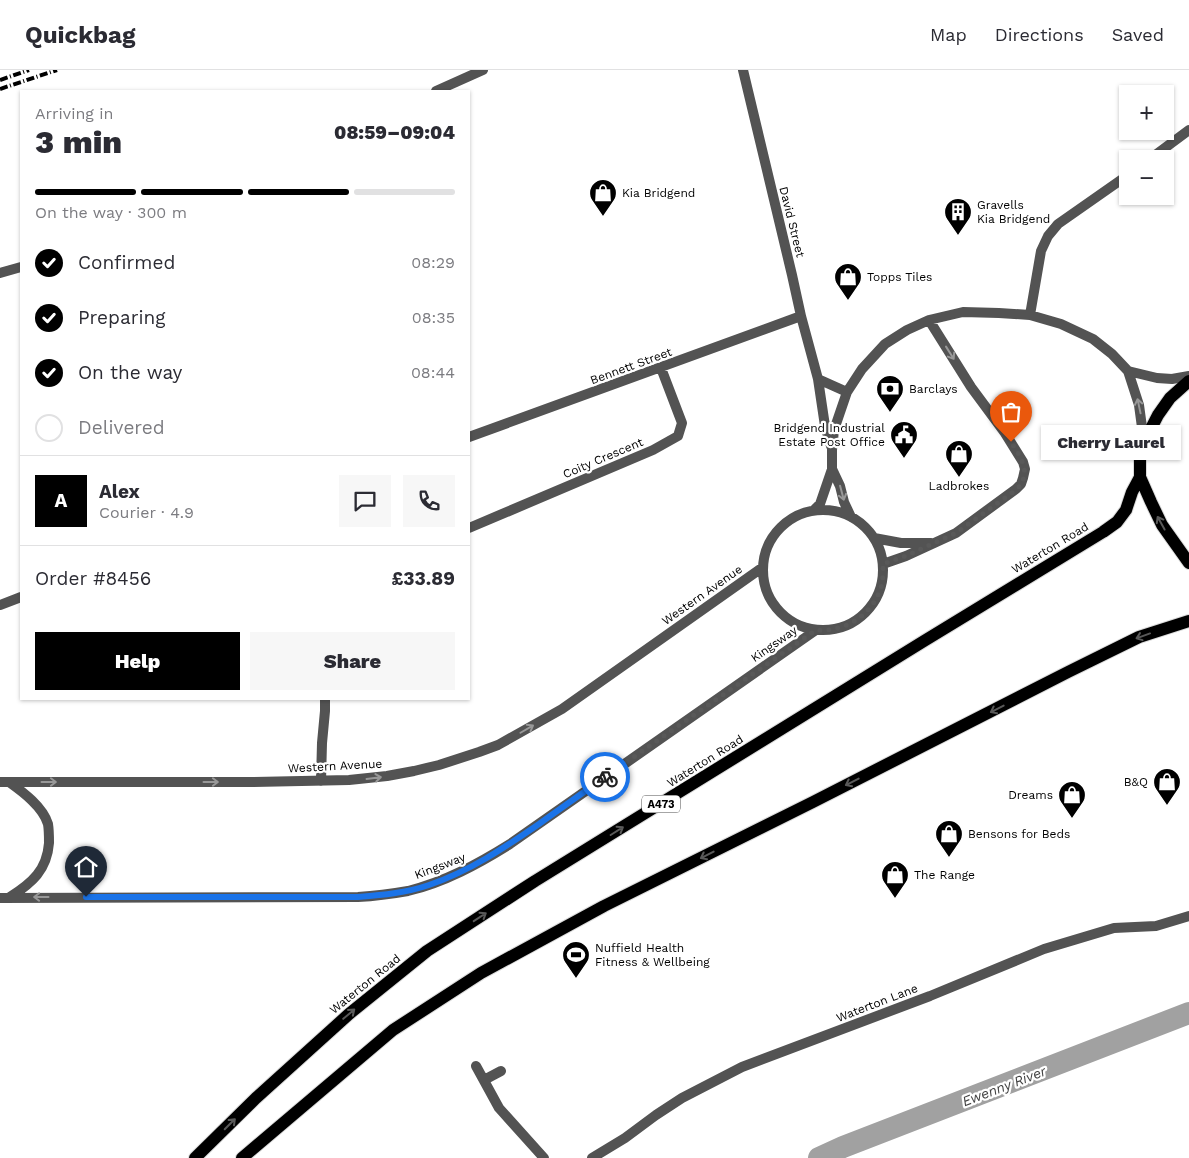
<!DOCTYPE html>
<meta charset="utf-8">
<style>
:root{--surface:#fff;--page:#f7f7f7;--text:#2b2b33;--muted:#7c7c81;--line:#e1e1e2;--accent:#000}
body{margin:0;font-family:"Work Sans",sans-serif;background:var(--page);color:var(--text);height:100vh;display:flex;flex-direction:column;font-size:19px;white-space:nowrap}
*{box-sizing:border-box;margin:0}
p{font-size:16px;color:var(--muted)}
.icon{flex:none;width:28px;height:28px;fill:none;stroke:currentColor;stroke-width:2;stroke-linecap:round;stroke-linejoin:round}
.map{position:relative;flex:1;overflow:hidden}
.side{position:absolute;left:20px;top:20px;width:450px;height:610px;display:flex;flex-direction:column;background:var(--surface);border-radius:0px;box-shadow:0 1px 4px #0004}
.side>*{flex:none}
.fabs{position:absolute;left:1119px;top:15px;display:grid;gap:10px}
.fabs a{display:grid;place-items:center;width:55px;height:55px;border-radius:0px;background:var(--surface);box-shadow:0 1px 4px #0004;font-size:25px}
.pin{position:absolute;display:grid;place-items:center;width:42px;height:42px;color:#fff;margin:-51px -21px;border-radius:50% 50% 50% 0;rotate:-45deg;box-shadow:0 0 5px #0007}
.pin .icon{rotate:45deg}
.courier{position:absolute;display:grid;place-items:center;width:50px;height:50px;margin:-25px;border:4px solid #1a73e8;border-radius:50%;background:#fff;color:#222;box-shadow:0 1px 6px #0007}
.bubble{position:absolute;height:35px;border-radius:0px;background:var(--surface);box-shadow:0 1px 4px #0004;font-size:16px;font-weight:800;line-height:35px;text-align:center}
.overview em{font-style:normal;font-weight:800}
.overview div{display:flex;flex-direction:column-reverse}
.overview{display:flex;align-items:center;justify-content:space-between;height:85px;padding:0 15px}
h1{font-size:32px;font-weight:800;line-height:38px}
.bar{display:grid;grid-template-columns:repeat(4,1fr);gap:8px 5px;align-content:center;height:60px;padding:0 15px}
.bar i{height:6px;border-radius:4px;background:var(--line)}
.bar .active{background:var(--accent)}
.bar p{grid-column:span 4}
.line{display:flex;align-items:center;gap:12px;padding:0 15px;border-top:1px solid var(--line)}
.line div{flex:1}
.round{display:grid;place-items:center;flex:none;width:52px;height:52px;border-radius:0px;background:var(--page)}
ol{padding:0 15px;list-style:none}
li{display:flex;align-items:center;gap:15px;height:55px}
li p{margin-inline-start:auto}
li .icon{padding:5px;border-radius:50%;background:var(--accent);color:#fff;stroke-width:4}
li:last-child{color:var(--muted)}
li i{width:28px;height:28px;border:2px solid var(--line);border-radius:50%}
.action{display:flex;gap:10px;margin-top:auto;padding:10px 15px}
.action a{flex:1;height:58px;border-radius:0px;background:var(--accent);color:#fff;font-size:20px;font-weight:800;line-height:58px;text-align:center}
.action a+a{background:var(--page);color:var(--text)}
header{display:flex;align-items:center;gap:30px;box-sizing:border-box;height:70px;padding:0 25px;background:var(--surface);border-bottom:1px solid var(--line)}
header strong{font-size:24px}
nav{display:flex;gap:28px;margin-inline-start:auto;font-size:18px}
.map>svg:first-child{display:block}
</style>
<header>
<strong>Quickbag</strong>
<nav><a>Map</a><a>Directions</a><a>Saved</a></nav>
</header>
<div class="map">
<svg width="1189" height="1088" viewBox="0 0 1189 1088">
<rect width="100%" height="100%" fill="#fff"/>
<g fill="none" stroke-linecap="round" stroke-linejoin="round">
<path stroke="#a1a1a1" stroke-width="22" d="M819 1088 843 1077 1189 943"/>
<defs>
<path id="primary" d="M1189 311 1170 328 1158 345 1144 372 1140 386V407L1151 432 1162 455 1189 493
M195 1088 256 1028 349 944 427 881 535 811 924 571 1103 462 1117 452 1126 440 1132 422 1140 407
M242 1088 393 960 481 903 604 836 813 732 1068 602 1139 567 1189 551"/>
</defs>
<use href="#primary" stroke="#dbdbdb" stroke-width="14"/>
<path stroke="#535353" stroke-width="10" d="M743 0 792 205 801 246 818 309 825 356 831 376
M436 21 483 0
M1150 89 1189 60
M0 203 21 197
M1030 245 1041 181 1048 166 1058 154 1128 105
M1128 301 1157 308 1172 309 1189 306
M818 309 847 322
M469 367 801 246
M832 399 840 416 844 432 851 447
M763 500a60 60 0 1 1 120 0a60 60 0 1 1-120 0Z
M813 441 820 434 832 399V380L834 360 847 322 862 299 885 274 907 260 929 250 963 242 999 243 1030 245 1061 254 1093 269 1112 284 1128 301 1139 335 1144 372
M469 458 653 380 678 366 682 353 661 298
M874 468 901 473H931
M883 494 906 486 956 463 1016 419 1021 414 1023 408 1025 399 1023 392 1005 363 971 317 929 250
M0 535 21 527
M321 711 322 673 325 641V629
M0 712H251L349 710 387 706 414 701 439 695 479 682 498 675 562 639 763 497
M9 712C23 722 43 737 48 754 49 760 49 767 49 773 47 800 32 813 10 827
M0 828 358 827C375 826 391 824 408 821 445 812 478 794 510 774L816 560
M476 996 499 1038 544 1088
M484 1010 501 1001
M592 1088 625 1068 656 1045 682 1028 742 997 930 926 1044 879 1114 858 1156 856 1189 846"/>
<use href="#primary" stroke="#000" stroke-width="12"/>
<path stroke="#000" stroke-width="4" stroke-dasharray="8 2.5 1 2.5" stroke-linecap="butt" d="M0 10 29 0
M0 19 57 0"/>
</g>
<defs><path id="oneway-shaft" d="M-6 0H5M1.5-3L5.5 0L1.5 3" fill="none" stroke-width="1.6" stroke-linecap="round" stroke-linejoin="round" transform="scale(1.25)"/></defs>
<g stroke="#989898">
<use href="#oneway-shaft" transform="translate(950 283) rotate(58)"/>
<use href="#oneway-shaft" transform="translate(1139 336) rotate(-102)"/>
<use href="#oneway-shaft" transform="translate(842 423) rotate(75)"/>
<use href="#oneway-shaft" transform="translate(527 659) rotate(-30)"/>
<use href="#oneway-shaft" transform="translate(374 708) rotate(-7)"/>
<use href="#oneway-shaft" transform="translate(49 712)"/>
<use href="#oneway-shaft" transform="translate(211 712)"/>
<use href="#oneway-shaft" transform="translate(41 827) rotate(180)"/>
</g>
<g stroke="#595959">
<use href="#oneway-shaft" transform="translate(1161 453) rotate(-119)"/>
<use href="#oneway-shaft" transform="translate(1143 566) rotate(160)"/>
<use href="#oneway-shaft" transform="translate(997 639) rotate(153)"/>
<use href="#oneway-shaft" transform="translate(852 712) rotate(153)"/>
<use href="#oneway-shaft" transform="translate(617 761) rotate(-32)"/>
<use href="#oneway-shaft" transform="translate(707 785) rotate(153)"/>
<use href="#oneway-shaft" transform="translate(480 847) rotate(-33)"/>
<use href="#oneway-shaft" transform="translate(349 944) rotate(-40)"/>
<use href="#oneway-shaft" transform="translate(230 1054) rotate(-45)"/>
</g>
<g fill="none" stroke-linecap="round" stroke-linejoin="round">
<path stroke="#595959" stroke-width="5" stroke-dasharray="0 9" d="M605 707 816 560C847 562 874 544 882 514 883 508 883 500 883 494L906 486 956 463 1016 420C1033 403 1021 388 1011 372"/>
<path stroke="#1a73e8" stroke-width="6" d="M86 827H358C382 825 406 823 429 815 470 801 504 778 539 754 561 738 583 723 605 707"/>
</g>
<defs>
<symbol id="shop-pin" viewBox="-11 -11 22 30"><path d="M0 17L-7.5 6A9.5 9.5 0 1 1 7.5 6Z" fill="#000" stroke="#fff"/><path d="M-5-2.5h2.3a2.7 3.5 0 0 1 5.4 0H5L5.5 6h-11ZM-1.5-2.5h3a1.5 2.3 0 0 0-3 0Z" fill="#fff"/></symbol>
<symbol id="building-pin" viewBox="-11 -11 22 30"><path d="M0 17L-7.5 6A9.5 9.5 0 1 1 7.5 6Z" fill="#000" stroke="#fff"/><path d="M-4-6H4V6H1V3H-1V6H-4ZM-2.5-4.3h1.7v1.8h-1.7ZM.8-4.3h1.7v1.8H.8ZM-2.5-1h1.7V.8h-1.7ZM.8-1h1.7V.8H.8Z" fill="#fff"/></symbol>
<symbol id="bank-pin" viewBox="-11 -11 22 30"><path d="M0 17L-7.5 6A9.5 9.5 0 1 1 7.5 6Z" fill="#000" stroke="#fff"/><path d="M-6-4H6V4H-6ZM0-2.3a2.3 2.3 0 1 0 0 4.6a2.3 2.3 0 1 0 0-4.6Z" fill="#fff"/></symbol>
<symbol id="civic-pin" viewBox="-11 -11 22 30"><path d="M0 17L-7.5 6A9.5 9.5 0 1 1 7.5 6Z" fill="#000" stroke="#fff"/><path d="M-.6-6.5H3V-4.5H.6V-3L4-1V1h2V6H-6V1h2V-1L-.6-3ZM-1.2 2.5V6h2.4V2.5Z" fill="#fff"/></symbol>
<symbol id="stadium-pin" viewBox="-11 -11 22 30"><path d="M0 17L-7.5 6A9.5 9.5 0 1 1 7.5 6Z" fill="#000" stroke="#fff"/><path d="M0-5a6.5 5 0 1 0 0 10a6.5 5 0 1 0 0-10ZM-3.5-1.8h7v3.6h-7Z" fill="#fff"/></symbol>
</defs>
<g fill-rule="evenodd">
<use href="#shop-pin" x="587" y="107" width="32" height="43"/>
<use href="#building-pin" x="942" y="126" width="32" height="43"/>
<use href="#shop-pin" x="832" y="191" width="32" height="43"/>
<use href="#bank-pin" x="874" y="303" width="32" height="43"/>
<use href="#civic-pin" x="888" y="349" width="32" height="43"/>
<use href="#shop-pin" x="943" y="368" width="32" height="43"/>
<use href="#shop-pin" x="1151" y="696" width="32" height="43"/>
<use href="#shop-pin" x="1056" y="709" width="32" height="43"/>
<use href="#shop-pin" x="933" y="748" width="32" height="43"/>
<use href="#shop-pin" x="879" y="789" width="32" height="43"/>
<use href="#stadium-pin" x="560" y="869" width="32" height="43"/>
</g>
<g text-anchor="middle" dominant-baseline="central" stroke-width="4.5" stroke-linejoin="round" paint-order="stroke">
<rect fill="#fff" stroke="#4c4c4c" stroke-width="1" x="642" y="725.5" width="38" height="17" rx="4"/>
<g font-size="11" font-weight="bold" fill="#000">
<text x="661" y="734">A473</text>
</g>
<g font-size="12" fill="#000" stroke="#fff" text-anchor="start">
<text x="622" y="123">Kia Bridgend</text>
<text x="977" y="135">Gravells<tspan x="977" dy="14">Kia Bridgend</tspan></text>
<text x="867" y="207">Topps Tiles</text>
<text x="909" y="319">Barclays</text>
<text x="885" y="358" text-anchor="end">Bridgend Industrial<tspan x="885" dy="14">Estate Post Office</tspan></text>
<text x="959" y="416" text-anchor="middle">Ladbrokes</text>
<text x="1148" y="712" text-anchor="end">B&amp;Q</text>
<text x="1053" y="725" text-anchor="end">Dreams</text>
<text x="968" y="764">Bensons for Beds</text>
<text x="914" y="805">The Range</text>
<text x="595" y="878">Nuffield Health<tspan x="595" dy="14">Fitness &amp; Wellbeing</tspan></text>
</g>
<g font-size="12" fill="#000" stroke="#fff">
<text transform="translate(792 152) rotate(76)">David Street</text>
<text transform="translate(631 296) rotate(-20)">Bennett Street</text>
<text transform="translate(603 388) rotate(-23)">Coity Crescent</text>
<text transform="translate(1050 478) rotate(-31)">Waterton Road</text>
<text transform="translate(702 525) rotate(-35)">Western Avenue</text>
<text transform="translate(774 574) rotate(-35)">Kingsway</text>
<text transform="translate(705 691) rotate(-32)">Waterton Road</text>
<text transform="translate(335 696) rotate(-3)">Western Avenue</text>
<text transform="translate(440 796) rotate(-21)">Kingsway</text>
<text transform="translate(365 914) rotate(-39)">Waterton Road</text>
<text transform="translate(877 933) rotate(-21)">Waterton Lane</text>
</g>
<g font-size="14" font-style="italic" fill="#424242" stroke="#fff">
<text transform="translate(1004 1016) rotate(-21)">Ewenny River</text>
</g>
</g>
</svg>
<div class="fabs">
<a>+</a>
<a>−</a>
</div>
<div class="pin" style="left:1011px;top:372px;background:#ea580c"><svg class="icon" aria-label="bag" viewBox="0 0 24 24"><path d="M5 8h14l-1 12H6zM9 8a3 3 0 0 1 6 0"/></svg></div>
<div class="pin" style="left:86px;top:827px;background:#1f2937"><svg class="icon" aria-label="home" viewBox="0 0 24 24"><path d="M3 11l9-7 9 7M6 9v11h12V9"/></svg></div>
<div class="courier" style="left:605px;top:707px"><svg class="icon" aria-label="bike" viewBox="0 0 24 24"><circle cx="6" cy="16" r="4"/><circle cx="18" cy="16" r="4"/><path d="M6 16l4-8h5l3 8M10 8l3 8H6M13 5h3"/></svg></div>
<div class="bubble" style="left:1041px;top:355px;width:140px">Cherry Laurel</div>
<section class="side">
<div class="overview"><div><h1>3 min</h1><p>Arriving in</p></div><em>08:59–09:04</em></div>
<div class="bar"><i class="active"></i><i class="active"></i><i class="active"></i><i></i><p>On the way · 300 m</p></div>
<ol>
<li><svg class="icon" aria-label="check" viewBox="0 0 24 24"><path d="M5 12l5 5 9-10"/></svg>Confirmed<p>08:29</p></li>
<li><svg class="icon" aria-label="check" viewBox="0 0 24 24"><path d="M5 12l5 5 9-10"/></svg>Preparing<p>08:35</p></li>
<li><svg class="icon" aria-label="check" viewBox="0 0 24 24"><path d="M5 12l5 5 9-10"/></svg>On the way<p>08:44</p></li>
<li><i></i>Delivered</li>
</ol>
<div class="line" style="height:90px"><b class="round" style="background:var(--accent);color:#fff">A</b><div><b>Alex</b><p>Courier · 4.9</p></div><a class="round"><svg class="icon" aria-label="chat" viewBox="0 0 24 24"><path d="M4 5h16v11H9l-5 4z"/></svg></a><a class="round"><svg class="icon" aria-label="phone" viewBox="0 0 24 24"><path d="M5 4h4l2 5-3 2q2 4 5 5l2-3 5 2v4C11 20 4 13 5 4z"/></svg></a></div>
<div class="line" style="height:65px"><div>Order #8456</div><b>£33.89</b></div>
<div class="action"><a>Help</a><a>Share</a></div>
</section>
</div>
